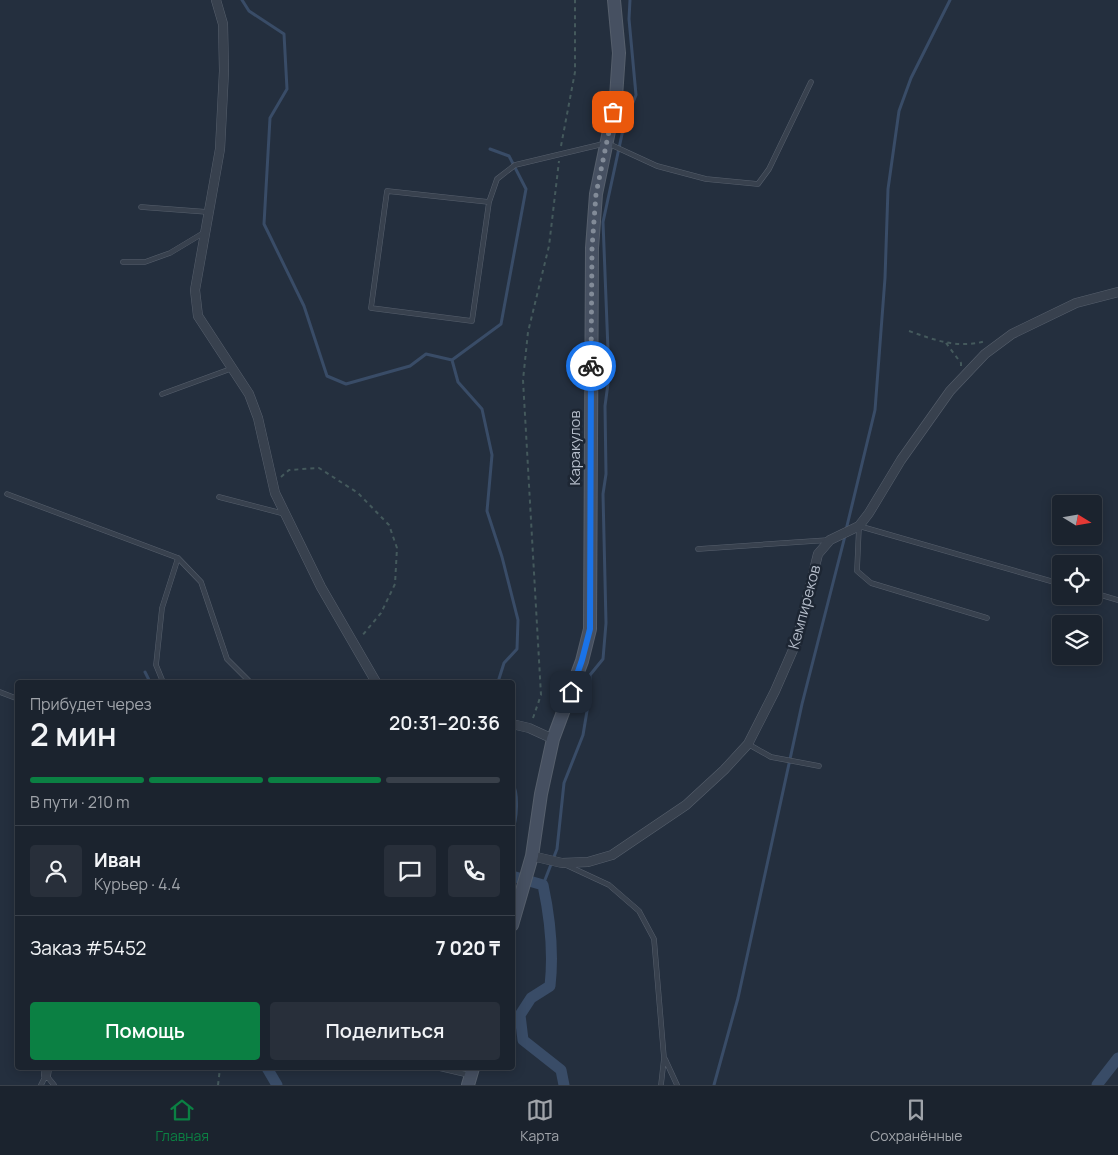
<!DOCTYPE html>
<html lang="ru">
<meta charset="utf-8">
<style>
:root{--surface:#1b232e;--page:#282f3a;--text:#f1f3f6;--muted:#a0a4aa;--line:#39404a;--accent:#0b8043}
body{margin:0;font-family:Manrope,sans-serif;background:var(--page);color:var(--text);height:100vh;display:flex;flex-direction:column;font-size:19px;white-space:nowrap}
*{box-sizing:border-box;margin:0}
p{font-size:16px;color:var(--muted)}
.icon{flex:none;width:28px;height:28px;fill:none;stroke:currentColor;stroke-width:2;stroke-linecap:round;stroke-linejoin:round}
.map{position:relative;flex:1;overflow:hidden}
.panel{position:absolute;left:15px;top:680px;width:500px;height:390px;display:flex;flex-direction:column;background:var(--surface);border-radius:5px;box-shadow:0 2px 12px #0003,0 0 0 1px var(--line)}
.panel>*{flex:none}
.needle{width:32px;rotate:101deg}
.fabs{position:absolute;left:1052px;top:495px;display:grid;gap:10px}
.fabs a{display:grid;place-items:center;width:50px;height:50px;border-radius:5px;background:var(--surface);box-shadow:0 2px 12px #0003,0 0 0 1px var(--line);font-size:25px}
.pin{position:absolute;display:grid;place-items:center;width:42px;height:42px;color:#fff;margin:-21px;border-radius:10px;box-shadow:0 2px 8px #0006}
.courier{position:absolute;display:grid;place-items:center;width:50px;height:50px;margin:-25px;border:4px solid #1a73e8;border-radius:50%;background:#fff;color:#222;box-shadow:0 1px 6px #0007}
.overview em{font-style:normal;font-weight:600}
.overview div{display:flex;flex-direction:column-reverse}
.overview{display:flex;align-items:center;justify-content:space-between;height:85px;padding:0 15px}
h1{font-size:32px;font-weight:600;line-height:38px}
.bar{display:grid;grid-template-columns:repeat(4,1fr);gap:8px 5px;align-content:center;height:60px;padding:0 15px}
.bar i{height:6px;border-radius:4px;background:var(--line)}
.bar .on{background:var(--accent)}
.bar p{grid-column:span 4}
.line{display:flex;align-items:center;gap:12px;padding:0 15px;border-top:1px solid var(--line)}
.line div{flex:1}
.round{display:grid;place-items:center;flex:none;width:52px;height:52px;border-radius:5px;background:var(--page)}
.button{display:flex;gap:10px;margin-top:auto;padding:10px 15px}
.button a{flex:1;height:58px;border-radius:5px;background:var(--accent);color:#fff;font-size:20px;font-weight:600;line-height:58px;text-align:center}
.button a+a{background:var(--page);color:var(--text)}
.dock{display:flex;justify-content:space-around;align-items:center;height:70px;border-top:1px solid var(--line);background:var(--surface);font-size:14px;color:var(--muted)}
.dock a{display:grid;justify-items:center;gap:2px}
.dock .on{color:var(--accent)}
.map>svg:first-child{display:block}
</style>
<div class="map">
<svg width="1118" height="1085" viewBox="0 0 1118 1085">
<rect width="100%" height="100%" fill="#242f3e"/>
<g fill="none" stroke-linecap="round" stroke-linejoin="round">
<path stroke="#394c67" stroke-width="3" d="M242 0 249 11 284 34 287 89 270 118 264 224 304 306 327 376 346 384 410 366 426 354 452 360
M490 149 509 156 526 189 501 324 452 360 458 382 482 409 492 455 487 511 502 557 518 620 517 649 504 663 498 682
M846 530 875 410 885 278 888 189 899 111 911 78 950 0
M145 672 150 682
M512 782C519 793 517 820 512 831
M543 885 557 849 564 783 583 735 590 693V675L603 659 606 623 603 494 606 474 605 406 609 376 603 222 624 125 636 95 629 19 630 0
M714 1085 738 998 802 704 845 536"/>
<path stroke="#394c67" stroke-width="11" d="M512 876 543 885C550 918 554 951 550 986L531 998 520 1015 523 1040 561 1070 564 1085
M267 1068 277 1085
M1097 1085 1118 1058"/>
<defs>
<path id="lane" d="M489 202 387 191 371 308 472 321 489 202 497 179 515 165 607 143 657 166 706 179 758 184 769 169 811 82
M141 207 208 212
M123 262H145L170 253 205 232
M162 394 233 368
M7 494 178 558 162 608 156 665 163 682
M219 497 285 514
M698 549 829 540
M178 558 201 582 227 659 250 682
M1094 593 1118 600
M987 618 871 583 857 571 859 526 1061 584
M0 692 18 699
M748 744 771 757 819 766
M566 865 609 885 639 911 654 939 664 1058 661 1085
M665 1059 677 1085
M439 1068 469 1075
M41 1085 46 1075 54 1085"/>
<path id="street" d="M216 0 223 24 224 71 220 149 195 290 198 316 249 394 258 418 275 493 321 587 376 682
M512 724 529 728 553 739
M532 856 562 863 588 862 612 855 686 805 724 770 748 744 775 691 796 643 818 554 830 540 859 526 869 513 901 460 950 391 985 354 1012 334 1076 303 1118 292
M46 1075 47 1068"/>
<path id="secondary" d="M512 925 532 856 541 794 553 739 582 661 590 629 592 248 596 194 616 97 619 53 614 0
M468 1085 473 1068"/>
</defs>
<use href="#lane" stroke="#565f6c" stroke-width="5.5"/>
<use href="#street" stroke="#565f6c" stroke-width="10"/>
<use href="#secondary" stroke="#565f6c" stroke-width="14"/>
<path stroke="#44595c" stroke-width="2" stroke-dasharray="4 4" stroke-linecap="butt" d="M561 146 575 72V0
M909 331C935 340 957 349 986 341
M946 343 961 363V366
M281 477 289 470 319 468 358 493 389 525 397 548 395 584 381 613 361 637
M533 718 541 695 523 380 528 332 549 246 559 161
M218 1085 220 1068"/>
<use href="#lane" stroke="#38414e" stroke-width="4.5"/>
<use href="#street" stroke="#38414e" stroke-width="9"/>
<use href="#secondary" stroke="#465061" stroke-width="12"/>
</g>
<g fill="none" stroke-linecap="round" stroke-linejoin="round">
<path stroke="#828b98" stroke-width="5" stroke-dasharray="0 9" d="M591 366 592 248 596 194 613 112"/>
<path stroke="#1a73e8" stroke-width="6" d="M571 692 582 660 590 629 591 366"/>
</g>
<g text-anchor="middle" dominant-baseline="central" stroke-width="5" stroke-linejoin="round" paint-order="stroke">
<g font-size="15" fill="#b4bcc9" stroke="#1d2633">
<text transform="translate(574 448) rotate(-90)">Каракулов</text>
<text transform="translate(804 607) rotate(-75)">Кемпиреков</text>
</g>
</g>
</svg>
<div class="fabs">
<a><svg class="needle" viewBox="-14 -14 28 28"><path d="M0-13l5 13h-10z" fill="#e53935"/><path d="M0 13l5-13h-10z" fill="#a0a4aa"/></svg></a>
<a><svg class="icon" aria-label="locate" viewBox="0 0 24 24"><circle cx="12" cy="12" r="6"/><path d="M12 2v4M12 18v4M2 12h4M18 12h4"/></svg></a>
<a><svg class="icon" aria-label="layers" viewBox="0 0 24 24"><path d="M12 4l9 5-9 5-9-5zM3 14l9 5 9-5"/></svg></a>
</div>
<div class="pin" style="left:613px;top:112px;background:#ea580c"><svg class="icon" aria-label="bag" viewBox="0 0 24 24"><path d="M5 8h14l-1 12H6zM9 8a3 3 0 0 1 6 0"/></svg></div>
<div class="pin" style="left:571px;top:692px;background:#1f2937"><svg class="icon" aria-label="home" viewBox="0 0 24 24"><path d="M3 11l9-7 9 7M6 9v11h12V9"/></svg></div>
<div class="courier" style="left:591px;top:366px"><svg class="icon" aria-label="bike" viewBox="0 0 24 24"><circle cx="6" cy="16" r="4"/><circle cx="18" cy="16" r="4"/><path d="M6 16l4-8h5l3 8M10 8l3 8H6M13 5h3"/></svg></div>
<section class="panel">
<div class="overview"><div><h1>2 мин</h1><p>Прибудет через</p></div><em>20:31–20:36</em></div>
<div class="bar"><i class="on"></i><i class="on"></i><i class="on"></i><i></i><p>В пути · 210 m</p></div>
<div class="line" style="height:90px"><a class="round"><svg class="icon" aria-label="person" viewBox="0 0 24 24"><circle cx="12" cy="8" r="4"/><path d="M4 21q1-7 8-7t8 7"/></svg></a><div><b>Иван</b><p>Курьер · 4.4</p></div><a class="round"><svg class="icon" aria-label="chat" viewBox="0 0 24 24"><path d="M4 5h16v11H9l-5 4z"/></svg></a><a class="round"><svg class="icon" aria-label="phone" viewBox="0 0 24 24"><path d="M5 4h4l2 5-3 2q2 4 5 5l2-3 5 2v4C11 20 4 13 5 4z"/></svg></a></div>
<div class="line" style="height:65px"><div>Заказ #5452</div><b>7 020 ₸</b></div>
<div class="button"><a>Помощь</a><a>Поделиться</a></div>
</section>
</div>
<nav class="dock">
<a class="on"><svg class="icon" aria-label="home" viewBox="0 0 24 24"><path d="M3 11l9-7 9 7M6 9v11h12V9"/></svg>Главная</a>
<a><svg class="icon" aria-label="map" viewBox="0 0 24 24"><path d="M3 6l6-2 6 2 6-2v14l-6 2-6-2-6 2zM9 4v14M15 6v14"/></svg>Карта</a>
<a><svg class="icon" aria-label="saved" viewBox="0 0 24 24"><path d="M7 4h10v16l-5-4-5 4z"/></svg>Сохранённые</a>
</nav>
